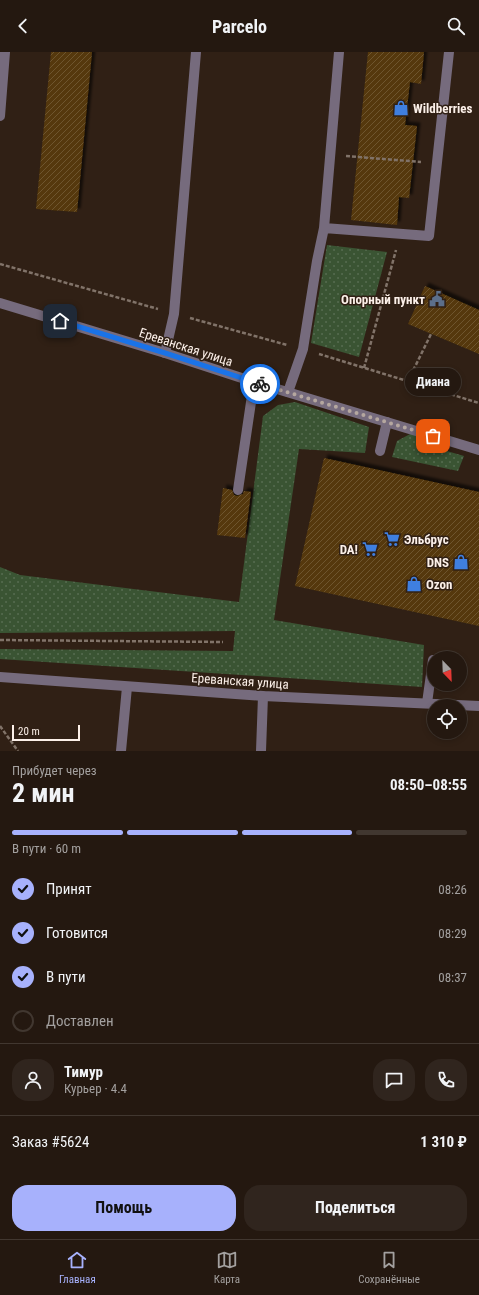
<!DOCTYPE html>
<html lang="ru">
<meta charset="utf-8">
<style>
:root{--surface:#241810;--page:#30251e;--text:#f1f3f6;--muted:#a3a09f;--line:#413730;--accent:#a7b1fc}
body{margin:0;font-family:"Roboto Condensed",sans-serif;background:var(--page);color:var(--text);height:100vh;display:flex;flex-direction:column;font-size:15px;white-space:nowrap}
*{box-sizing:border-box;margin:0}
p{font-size:13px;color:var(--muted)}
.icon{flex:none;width:22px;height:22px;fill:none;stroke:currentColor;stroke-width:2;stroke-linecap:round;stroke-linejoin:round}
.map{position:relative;height:699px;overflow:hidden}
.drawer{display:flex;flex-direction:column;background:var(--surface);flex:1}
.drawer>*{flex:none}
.needle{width:26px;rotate:157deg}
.buttons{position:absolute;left:427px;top:599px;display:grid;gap:8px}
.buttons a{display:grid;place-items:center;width:40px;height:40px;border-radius:50%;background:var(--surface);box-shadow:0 2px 6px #0003,0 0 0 1px var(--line);font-size:20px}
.scale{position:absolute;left:12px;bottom:10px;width:68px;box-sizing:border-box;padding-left:4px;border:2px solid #fcf0e9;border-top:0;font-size:11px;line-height:14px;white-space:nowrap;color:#fcf0e9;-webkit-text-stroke:3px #302015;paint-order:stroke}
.pin{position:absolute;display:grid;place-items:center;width:34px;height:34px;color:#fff;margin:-17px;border-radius:8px;box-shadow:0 2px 6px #0006}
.courier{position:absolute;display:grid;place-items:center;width:40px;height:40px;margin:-20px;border:3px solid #1a73e8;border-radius:50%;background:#fff;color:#222;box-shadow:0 1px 5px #0007}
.bubble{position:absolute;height:28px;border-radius:14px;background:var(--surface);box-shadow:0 2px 6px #0003,0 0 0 1px var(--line);font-size:13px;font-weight:700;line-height:28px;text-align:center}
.summary em{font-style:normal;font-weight:700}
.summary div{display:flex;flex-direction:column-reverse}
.summary{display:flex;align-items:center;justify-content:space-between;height:68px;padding:0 12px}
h1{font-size:26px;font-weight:700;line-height:30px}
.bar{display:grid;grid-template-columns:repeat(4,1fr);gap:6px 4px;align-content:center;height:48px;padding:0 12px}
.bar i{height:5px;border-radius:3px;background:var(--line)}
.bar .current{background:var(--accent)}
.bar p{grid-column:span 4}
.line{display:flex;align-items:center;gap:10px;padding:0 12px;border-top:1px solid var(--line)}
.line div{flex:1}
.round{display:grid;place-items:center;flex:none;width:42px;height:42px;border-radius:16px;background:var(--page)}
ol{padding:0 12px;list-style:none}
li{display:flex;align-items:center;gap:12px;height:44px}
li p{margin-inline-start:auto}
li .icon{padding:4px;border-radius:50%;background:var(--accent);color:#111;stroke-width:4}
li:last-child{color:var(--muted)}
li i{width:22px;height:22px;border:2px solid var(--line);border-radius:50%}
.action{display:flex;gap:8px;margin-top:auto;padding:8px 12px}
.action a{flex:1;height:46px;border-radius:16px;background:var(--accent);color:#111;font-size:16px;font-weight:700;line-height:46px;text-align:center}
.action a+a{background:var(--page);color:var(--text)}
header{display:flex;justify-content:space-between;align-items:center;height:52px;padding:0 12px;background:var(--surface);font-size:18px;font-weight:700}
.tab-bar{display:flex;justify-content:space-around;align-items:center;height:56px;border-top:1px solid var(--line);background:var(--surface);font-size:11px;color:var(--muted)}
.tab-bar a{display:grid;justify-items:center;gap:2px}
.tab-bar .current{color:var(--accent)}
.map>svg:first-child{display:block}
</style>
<header><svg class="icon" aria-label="back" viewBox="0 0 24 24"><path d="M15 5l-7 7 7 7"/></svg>Parcelo<svg class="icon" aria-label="search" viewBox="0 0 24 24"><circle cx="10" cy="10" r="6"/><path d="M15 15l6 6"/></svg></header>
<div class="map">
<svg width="479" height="699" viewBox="0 0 479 699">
<defs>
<pattern id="grass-dots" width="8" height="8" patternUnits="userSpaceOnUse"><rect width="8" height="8" fill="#3a5433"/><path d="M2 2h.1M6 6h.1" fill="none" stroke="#576d51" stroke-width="1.8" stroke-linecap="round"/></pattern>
<pattern id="building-hatch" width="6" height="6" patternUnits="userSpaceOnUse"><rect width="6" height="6" fill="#54380c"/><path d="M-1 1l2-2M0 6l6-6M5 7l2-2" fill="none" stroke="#6e552f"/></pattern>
<filter id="shadow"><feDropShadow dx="3.5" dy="-3.5" stdDeviation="1" flood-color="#0009"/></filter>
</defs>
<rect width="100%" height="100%" fill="#302015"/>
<path fill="url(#grass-dots)" d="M327 193 387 200 359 305 311 291Z
M295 350 369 375 365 401 299 397 274 568 424 593 422 635 0 607V597L233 599 235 579 0 581V515L20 523 239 550 263 364 278 353Z
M412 381 424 385 423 392 464 404 458 419 392 405 397 389Z"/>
<path fill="url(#building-hatch)" filter="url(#shadow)" d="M51 0H92L77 160 36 157Z
M368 0H424L421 32 410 30 405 73 417 74 409 146 399 145 397 173 351 168Z
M425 234 479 258V302L408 272Z
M324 406 479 440V574L295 534Z
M223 436 232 438 234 443 237 444 243 442 244 439 251 440 245 486 217 483Z"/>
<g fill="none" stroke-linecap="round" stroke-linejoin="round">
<path stroke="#817369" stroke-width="2.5" stroke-dasharray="4 2" stroke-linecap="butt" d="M346 104 421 110
M0 212 158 257
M190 266 287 293
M319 302 479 351
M364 316 396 198
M408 329 431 282
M0 588 223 590
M0 674 18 699"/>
<path stroke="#766b7d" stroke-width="10" d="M0 64 5 0
M324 176 429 184 449 0
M165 301 174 262 196 0
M288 340 303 297 317 209 324 176 339 0
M380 399 387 370
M238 438 254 330
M427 651 433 608
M121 699 127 635
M261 699 263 644"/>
<path stroke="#766b7d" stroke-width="10" d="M0 251 165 301 254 330 479 398
M0 625 263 644 479 654"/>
</g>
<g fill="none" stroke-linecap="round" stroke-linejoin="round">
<path stroke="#b5a79f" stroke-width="4" stroke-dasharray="0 7.2" d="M260 332 433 384"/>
<path stroke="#1a73e8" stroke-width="5" d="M60 269 165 301 260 332"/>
</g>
<defs>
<symbol id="shop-bare" viewBox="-9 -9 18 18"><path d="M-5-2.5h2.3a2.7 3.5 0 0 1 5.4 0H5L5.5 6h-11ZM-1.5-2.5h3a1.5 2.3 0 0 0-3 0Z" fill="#3f7fe0" stroke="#302015" stroke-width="2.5" paint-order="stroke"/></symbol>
<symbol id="civic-bare" viewBox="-9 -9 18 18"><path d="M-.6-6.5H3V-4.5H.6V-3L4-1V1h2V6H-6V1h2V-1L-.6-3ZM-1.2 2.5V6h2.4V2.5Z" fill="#5c6f8a" stroke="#302015" stroke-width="2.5" paint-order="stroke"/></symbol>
<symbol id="supermarket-bare" viewBox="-9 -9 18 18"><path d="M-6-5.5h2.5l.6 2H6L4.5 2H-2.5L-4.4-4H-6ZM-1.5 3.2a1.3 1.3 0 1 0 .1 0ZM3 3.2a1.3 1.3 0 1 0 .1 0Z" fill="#3f7fe0" stroke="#302015" stroke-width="2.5" paint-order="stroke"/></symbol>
</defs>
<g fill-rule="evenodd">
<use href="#shop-bare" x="390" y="45" width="22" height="22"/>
<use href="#civic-bare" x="426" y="236" width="22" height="22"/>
<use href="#supermarket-bare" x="381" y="476" width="22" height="22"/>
<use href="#supermarket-bare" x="359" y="486" width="22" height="22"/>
<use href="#shop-bare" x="450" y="499" width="22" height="22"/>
<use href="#shop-bare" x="403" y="521" width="22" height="22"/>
</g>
<g text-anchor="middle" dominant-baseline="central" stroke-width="3" stroke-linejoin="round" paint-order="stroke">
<g font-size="13" font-weight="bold" fill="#fcf0e9" stroke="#302015" text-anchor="start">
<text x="413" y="56">Wildberries</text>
<text x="425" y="247" text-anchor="end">Опорный пункт</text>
<text x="404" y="487">Эльбрус</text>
<text x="358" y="497" text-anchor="end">DA!</text>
<text x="449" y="510" text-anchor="end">DNS</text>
<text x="426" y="532">Ozon</text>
</g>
<g font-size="13" fill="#fcf0e9" stroke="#302015">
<text transform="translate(186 295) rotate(18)">Ереванская улица</text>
<text transform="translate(240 629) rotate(4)">Ереванская улица</text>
</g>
</g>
</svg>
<div class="buttons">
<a><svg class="needle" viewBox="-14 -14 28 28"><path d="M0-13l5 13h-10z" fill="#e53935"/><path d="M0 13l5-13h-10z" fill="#a3a09f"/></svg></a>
<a><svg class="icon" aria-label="locate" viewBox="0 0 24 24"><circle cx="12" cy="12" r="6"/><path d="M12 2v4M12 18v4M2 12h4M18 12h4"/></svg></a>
</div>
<div class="scale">20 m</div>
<div class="pin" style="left:433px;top:384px;background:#ea580c"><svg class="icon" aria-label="bag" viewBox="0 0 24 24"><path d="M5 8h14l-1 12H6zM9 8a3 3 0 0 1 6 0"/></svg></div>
<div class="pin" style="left:60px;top:269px;background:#1f2937"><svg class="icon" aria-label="home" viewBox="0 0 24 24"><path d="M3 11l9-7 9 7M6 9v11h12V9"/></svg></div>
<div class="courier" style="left:260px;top:332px"><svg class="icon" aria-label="bike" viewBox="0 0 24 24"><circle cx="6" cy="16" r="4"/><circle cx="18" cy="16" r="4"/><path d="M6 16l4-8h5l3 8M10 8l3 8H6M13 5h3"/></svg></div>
<div class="bubble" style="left:405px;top:316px;width:56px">Диана</div>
</div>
<section class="drawer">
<div class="summary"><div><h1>2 мин</h1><p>Прибудет через</p></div><em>08:50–08:55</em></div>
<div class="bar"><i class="current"></i><i class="current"></i><i class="current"></i><i></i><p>В пути · 60 m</p></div>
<ol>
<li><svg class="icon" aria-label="check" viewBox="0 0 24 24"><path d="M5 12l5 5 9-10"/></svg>Принят<p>08:26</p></li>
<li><svg class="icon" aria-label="check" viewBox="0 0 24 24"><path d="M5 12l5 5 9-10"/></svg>Готовится<p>08:29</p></li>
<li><svg class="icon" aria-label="check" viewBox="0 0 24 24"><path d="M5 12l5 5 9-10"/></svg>В пути<p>08:37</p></li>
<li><i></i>Доставлен</li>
</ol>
<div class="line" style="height:72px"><a class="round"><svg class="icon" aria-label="person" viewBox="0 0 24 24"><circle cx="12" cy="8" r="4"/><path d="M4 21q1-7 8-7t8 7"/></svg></a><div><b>Тимур</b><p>Курьер · 4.4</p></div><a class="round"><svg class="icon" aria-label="chat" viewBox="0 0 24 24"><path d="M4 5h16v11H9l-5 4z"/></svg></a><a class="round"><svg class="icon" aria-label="phone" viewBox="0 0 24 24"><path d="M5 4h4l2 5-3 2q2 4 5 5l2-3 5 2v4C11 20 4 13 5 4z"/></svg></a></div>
<div class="line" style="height:52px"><div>Заказ #5624</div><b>1 310 ₽</b></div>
<div class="action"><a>Помощь</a><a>Поделиться</a></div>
</section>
<nav class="tab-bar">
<a class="current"><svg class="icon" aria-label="home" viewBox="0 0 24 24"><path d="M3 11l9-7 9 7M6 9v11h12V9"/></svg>Главная</a>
<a><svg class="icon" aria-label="map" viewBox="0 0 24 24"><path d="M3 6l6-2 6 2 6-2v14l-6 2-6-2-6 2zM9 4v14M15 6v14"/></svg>Карта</a>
<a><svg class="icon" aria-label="saved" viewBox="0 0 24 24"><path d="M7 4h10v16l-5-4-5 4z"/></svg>Сохранённые</a>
</nav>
